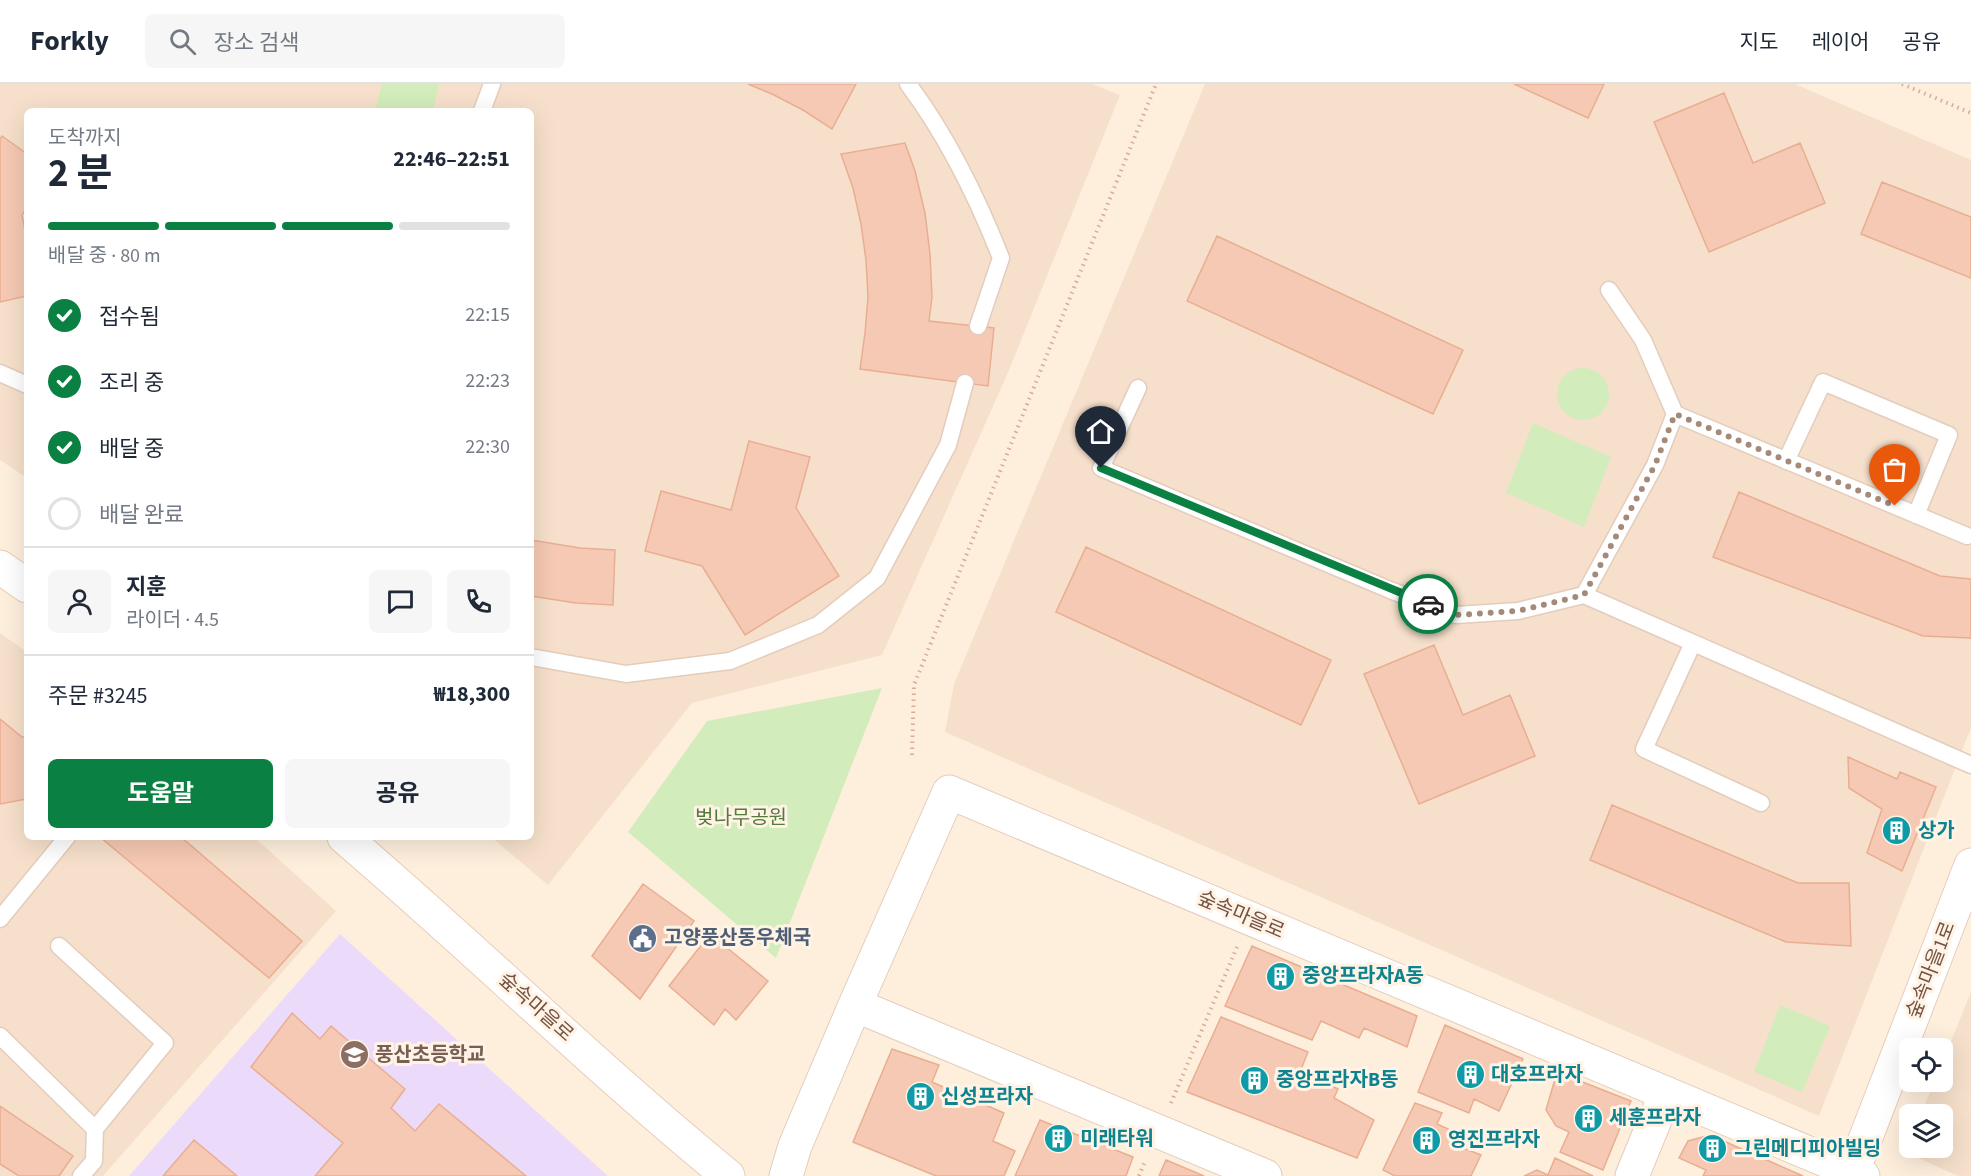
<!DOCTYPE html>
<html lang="ko">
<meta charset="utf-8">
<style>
:root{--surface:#fff;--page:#f6f6f7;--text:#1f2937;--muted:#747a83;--line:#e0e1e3;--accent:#0b8043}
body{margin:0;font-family:"Source Sans 3","Noto Sans KR",sans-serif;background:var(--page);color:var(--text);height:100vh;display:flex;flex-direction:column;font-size:22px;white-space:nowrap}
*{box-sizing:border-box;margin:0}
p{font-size:20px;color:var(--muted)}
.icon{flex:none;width:33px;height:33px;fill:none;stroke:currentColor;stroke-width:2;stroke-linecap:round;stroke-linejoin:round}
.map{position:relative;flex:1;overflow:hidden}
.panel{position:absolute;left:24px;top:24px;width:510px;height:732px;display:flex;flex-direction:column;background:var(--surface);border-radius:9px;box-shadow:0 6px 24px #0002}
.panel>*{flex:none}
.tools{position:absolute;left:1899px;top:954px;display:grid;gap:12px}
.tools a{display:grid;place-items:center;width:54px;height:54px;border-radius:9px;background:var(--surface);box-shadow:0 6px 24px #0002;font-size:30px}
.pin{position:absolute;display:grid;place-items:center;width:51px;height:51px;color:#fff;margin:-62px -26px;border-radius:50% 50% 50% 0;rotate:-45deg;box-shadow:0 0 6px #0007}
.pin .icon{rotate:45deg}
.courier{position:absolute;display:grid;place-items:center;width:60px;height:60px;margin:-30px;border:4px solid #0b8043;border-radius:50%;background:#fff;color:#222;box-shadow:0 2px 8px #0007}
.overview em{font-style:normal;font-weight:700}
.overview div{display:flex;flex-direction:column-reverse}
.overview{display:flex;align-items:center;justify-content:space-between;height:102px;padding:0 24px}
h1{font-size:39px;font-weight:700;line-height:45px}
.bar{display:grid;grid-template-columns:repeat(4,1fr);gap:9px 6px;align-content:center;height:72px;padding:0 24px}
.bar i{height:8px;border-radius:4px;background:var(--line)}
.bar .on{background:var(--accent)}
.bar p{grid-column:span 4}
.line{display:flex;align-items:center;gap:15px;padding:0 24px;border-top:2px solid var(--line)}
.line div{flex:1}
.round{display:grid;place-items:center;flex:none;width:63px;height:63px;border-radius:9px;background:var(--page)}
ol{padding:0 24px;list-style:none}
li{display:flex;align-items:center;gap:18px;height:66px}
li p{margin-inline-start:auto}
li .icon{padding:6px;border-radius:50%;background:var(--accent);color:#fff;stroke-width:4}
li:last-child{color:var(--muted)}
li i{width:33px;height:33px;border:3px solid var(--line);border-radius:50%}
.action{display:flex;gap:12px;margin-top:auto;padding:12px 24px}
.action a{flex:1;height:69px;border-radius:9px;background:var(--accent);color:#fff;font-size:24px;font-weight:700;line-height:69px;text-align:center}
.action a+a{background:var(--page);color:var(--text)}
header{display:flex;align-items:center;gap:36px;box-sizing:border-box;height:84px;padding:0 30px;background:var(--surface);border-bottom:2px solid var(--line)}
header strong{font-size:28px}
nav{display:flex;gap:33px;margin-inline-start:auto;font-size:21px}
.search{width:420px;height:54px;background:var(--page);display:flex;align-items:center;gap:15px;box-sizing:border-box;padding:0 21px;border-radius:9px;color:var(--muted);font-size:22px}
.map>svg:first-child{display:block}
</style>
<header>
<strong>Forkly</strong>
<div class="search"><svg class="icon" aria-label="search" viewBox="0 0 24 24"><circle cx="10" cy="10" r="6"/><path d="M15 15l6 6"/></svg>장소 검색</div>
<nav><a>지도</a><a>레이어</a><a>공유</a></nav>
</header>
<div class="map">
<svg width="1971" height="1092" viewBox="0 0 1971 1092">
<rect width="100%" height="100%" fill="#feefdd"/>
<path fill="#f6e0cb" d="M0 0H1092L1120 11 1007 291 882 571 692 619 548 801 491 753H531V27H27V394L0 376Z
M1205 0H1795L1971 76V644L1819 1032 945 648 954 600Z
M0 549 27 568V753H254L336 827 103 1092H0Z
M1971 908V1092H1958L1905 1068 1909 1057 1910 1064H1942V1030H1921L1934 998H1942L1943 977Z"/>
<path fill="#ecdafa" d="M340 850 608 1092H129Z"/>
<path fill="#d2ecbb" d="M382 0H439L433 27H375Z
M1557 310a26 26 0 1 1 52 0a26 26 0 1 1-52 0Z
M1533 339 1611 373 1584 443 1506 409Z
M882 604 776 874 628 748 707 637Z
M1780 921 1830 942 1802 1008 1754 988Z"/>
<path fill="#f5c9b3" stroke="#e9ae92" stroke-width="1.5" d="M748 0H856L832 45 803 26 772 10Z
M1514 0H1604L1588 34Z
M1724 9 1753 79 1800 59 1825 119 1709 168 1654 38Z
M2 52 27 70V124L22 131 27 157V212L0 218V55Z
M905 59 915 87 925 129 930 170 932 213 929 237 994 244 988 302 860 285 865 249 868 213 866 176 861 140 853 104 841 70Z
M1882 98 1971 133V194L1861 150Z
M1217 152 1463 266 1433 330 1187 217Z
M749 357 810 373 796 424 839 492 745 551 702 482 645 467 661 407 731 426Z
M1739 408 1940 492 1971 495V554L1923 552 1713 473Z
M531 456 580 464 615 466 613 521 576 519 531 512Z
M1086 463 1331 576 1301 641 1056 528Z
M1434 561 1463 631 1510 611 1535 672 1419 720 1364 590Z
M0 635 22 653H27V715L0 720Z
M1848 673 1897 695 1900 688 1936 703 1902 787 1867 769 1882 725 1849 704Z
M1612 721 1798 799H1849L1851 862 1786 858 1590 776Z
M100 753H181L302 857 269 894Z
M643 800 694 837 640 915 592 872Z
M710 850 768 897 736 936 725 925 714 941 669 902Z
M1252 862 1417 932 1407 963 1364 944 1359 954 1321 937 1312 956 1225 922Z
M292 929 320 955 331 942 405 1005 391 1024 415 1047 439 1020 526 1092H315L343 1059 251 983Z
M1221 933 1308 968 1300 988 1338 1005 1334 1014 1374 1036 1357 1074 1187 1008Z
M1445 941 1523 975 1499 1027 1474 1015 1469 1029 1418 1008Z
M892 965 939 981 932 998 1004 1029 993 1057 1015 1067 1004 1092H936L853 1058Z
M1557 988 1631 1017 1603 1086 1560 1068 1569 1048 1556 1042 1546 1026Z
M1415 1019 1442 1029 1437 1040 1459 1050 1455 1061 1481 1071 1471 1092H1395L1383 1086Z
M0 1022 73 1072 59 1092H19L0 1080Z
M1040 1036 1133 1073 1126 1092H1015Z
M1710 1051 1803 1092H1703L1706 1086 1679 1074 1688 1057Z
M194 1056 237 1092H163Z
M1555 1074 1593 1092H1524L1537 1086 1548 1091Z
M1166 1076 1204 1092H1159Z"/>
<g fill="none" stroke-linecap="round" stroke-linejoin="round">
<defs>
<path id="lane" d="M908 0C947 52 977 113 1001 174L978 242
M482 27 492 0
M0 289 27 301
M1138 304 1101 384 1390 506 1456 531 1518 527 1584 511 1655 381 1675 330 1643 256 1609 206
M1675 330 1967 452
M1786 377 1823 298 1949 351 1916 431
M1584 511 1971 681
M1693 559 1644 665 1761 719
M531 573 626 590 730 577 818 541 877 494 948 361 965 299
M0 835 67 753
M59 862 165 959 95 1045
M0 952 95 1045 94 1077 81 1092"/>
<path id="street" d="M855 921 1265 1092
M786 1092 795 1062 855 921 949 708 1863 1092
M1632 1092 1666 1009"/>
<path id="secondary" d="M0 483 27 502
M344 753C474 864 596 984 728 1092
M1851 1092 1971 781"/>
</defs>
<use href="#lane" stroke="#e4ccbc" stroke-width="19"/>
<use href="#street" stroke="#e4ccbc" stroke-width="35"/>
<use href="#secondary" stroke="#e9ccb8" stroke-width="35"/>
<path stroke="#d9ac97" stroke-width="4" stroke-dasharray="1.5 4.5" stroke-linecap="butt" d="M1902 0 1971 29
M912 671 914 601 1156 0
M1171 1019 1237 863
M1139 1092 1145 1077"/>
<use href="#lane" stroke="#fff" stroke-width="16"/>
<use href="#street" stroke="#fff" stroke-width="33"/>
<use href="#secondary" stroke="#fff" stroke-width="33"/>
</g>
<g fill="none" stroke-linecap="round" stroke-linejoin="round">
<path stroke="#a58a7a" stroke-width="6" stroke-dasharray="0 10.8" d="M1428 520 1456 531 1518 527 1584 511 1655 381 1675 330 1895 422"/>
<path stroke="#0b8043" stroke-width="8" d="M1101 384 1428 520"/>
</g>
<defs>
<symbol id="building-disc" viewBox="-11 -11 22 22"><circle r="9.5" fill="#0f9aa8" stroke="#fff3e5"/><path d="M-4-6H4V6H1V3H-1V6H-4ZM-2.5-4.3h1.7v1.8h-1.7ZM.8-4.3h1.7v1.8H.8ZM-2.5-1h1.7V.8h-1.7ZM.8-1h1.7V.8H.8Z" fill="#fff"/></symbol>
<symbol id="civic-disc" viewBox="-11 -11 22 22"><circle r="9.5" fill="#5c6f8a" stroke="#fff3e5"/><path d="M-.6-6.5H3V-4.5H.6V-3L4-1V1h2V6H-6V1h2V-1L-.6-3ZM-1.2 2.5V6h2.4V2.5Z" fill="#fff"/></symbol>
<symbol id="school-disc" viewBox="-11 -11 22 22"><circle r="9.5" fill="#8d6e63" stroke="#fff3e5"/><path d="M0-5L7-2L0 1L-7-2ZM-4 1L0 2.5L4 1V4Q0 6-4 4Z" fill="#fff"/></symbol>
</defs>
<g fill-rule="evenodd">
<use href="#building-disc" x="1880" y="730" width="33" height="33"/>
<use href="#civic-disc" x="626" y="838" width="33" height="33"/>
<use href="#building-disc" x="1264" y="876" width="33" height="33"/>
<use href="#school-disc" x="338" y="954" width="33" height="33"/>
<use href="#building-disc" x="1454" y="974" width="33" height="33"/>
<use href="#building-disc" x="1238" y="980" width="33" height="33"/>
<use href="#building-disc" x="904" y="996" width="33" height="33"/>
<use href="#building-disc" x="1572" y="1018" width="33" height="33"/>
<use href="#building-disc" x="1042" y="1038" width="33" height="33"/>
<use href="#building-disc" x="1410" y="1040" width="33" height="33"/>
<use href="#building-disc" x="1696" y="1048" width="33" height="33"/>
</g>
<g text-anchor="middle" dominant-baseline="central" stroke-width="6" stroke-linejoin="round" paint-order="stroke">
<g font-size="20" fill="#537b3b" stroke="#fff3e5">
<text x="741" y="734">벚나무공원</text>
</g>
<g font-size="20" font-weight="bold" fill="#0d838f" stroke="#fff3e5" text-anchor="start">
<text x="1918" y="747">상가</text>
<text x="1302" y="892">중앙프라자A동</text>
<text x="1491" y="991">대호프라자</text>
<text x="1276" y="996">중앙프라자B동</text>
<text x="941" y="1013">신성프라자</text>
<text x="1609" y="1034">세훈프라자</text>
<text x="1080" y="1055">미래타워</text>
<text x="1448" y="1056">영진프라자</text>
<text x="1734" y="1065">그린메디피아빌딩</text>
</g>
<g font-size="20" fill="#755344" stroke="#fff3e5">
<text transform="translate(1241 831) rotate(23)">숲속마을로</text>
<text transform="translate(1931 886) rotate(-69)">숲속마을1로</text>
<text transform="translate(536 923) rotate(42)">숲속마을로</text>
</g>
<g font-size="20" font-weight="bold" fill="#4e5e75" stroke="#fff3e5" text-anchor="start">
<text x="664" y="854">고양풍산동우체국</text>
</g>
<g font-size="20" font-weight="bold" fill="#785e54" stroke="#fff3e5" text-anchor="start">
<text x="375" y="971">풍산초등학교</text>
</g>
</g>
</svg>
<div class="tools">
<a><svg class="icon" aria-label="locate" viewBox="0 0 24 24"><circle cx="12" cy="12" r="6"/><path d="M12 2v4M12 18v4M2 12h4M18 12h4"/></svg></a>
<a><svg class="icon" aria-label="layers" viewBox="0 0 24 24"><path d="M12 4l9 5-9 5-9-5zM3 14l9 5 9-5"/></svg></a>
</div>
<div class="pin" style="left:1895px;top:422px;background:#ea580c"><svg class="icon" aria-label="bag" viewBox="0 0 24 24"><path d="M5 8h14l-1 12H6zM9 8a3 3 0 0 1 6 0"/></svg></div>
<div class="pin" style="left:1101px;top:384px;background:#1f2937"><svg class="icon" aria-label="home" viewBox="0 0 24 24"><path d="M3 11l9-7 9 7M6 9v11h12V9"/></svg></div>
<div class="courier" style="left:1428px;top:520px"><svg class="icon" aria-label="car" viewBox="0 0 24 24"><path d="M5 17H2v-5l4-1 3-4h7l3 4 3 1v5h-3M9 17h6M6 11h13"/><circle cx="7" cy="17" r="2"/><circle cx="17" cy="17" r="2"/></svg></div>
<section class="panel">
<div class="overview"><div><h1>2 분</h1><p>도착까지</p></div><em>22:46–22:51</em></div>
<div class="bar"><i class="on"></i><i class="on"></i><i class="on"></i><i></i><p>배달 중 · 80 m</p></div>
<ol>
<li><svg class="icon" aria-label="check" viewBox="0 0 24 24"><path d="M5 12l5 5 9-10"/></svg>접수됨<p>22:15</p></li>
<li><svg class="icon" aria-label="check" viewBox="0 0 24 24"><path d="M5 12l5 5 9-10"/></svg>조리 중<p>22:23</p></li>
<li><svg class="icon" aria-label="check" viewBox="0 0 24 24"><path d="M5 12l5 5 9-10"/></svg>배달 중<p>22:30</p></li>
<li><i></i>배달 완료</li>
</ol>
<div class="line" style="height:108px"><a class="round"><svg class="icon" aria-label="person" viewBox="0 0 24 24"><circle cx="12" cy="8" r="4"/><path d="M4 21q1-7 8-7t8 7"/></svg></a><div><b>지훈</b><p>라이더 · 4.5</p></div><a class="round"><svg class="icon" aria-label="chat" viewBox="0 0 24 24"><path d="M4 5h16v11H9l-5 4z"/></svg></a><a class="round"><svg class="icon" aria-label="phone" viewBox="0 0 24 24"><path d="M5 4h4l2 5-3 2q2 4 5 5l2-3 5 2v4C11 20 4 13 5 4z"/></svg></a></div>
<div class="line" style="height:78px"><div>주문 #3245</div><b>₩18,300</b></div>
<div class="action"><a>도움말</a><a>공유</a></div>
</section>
</div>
